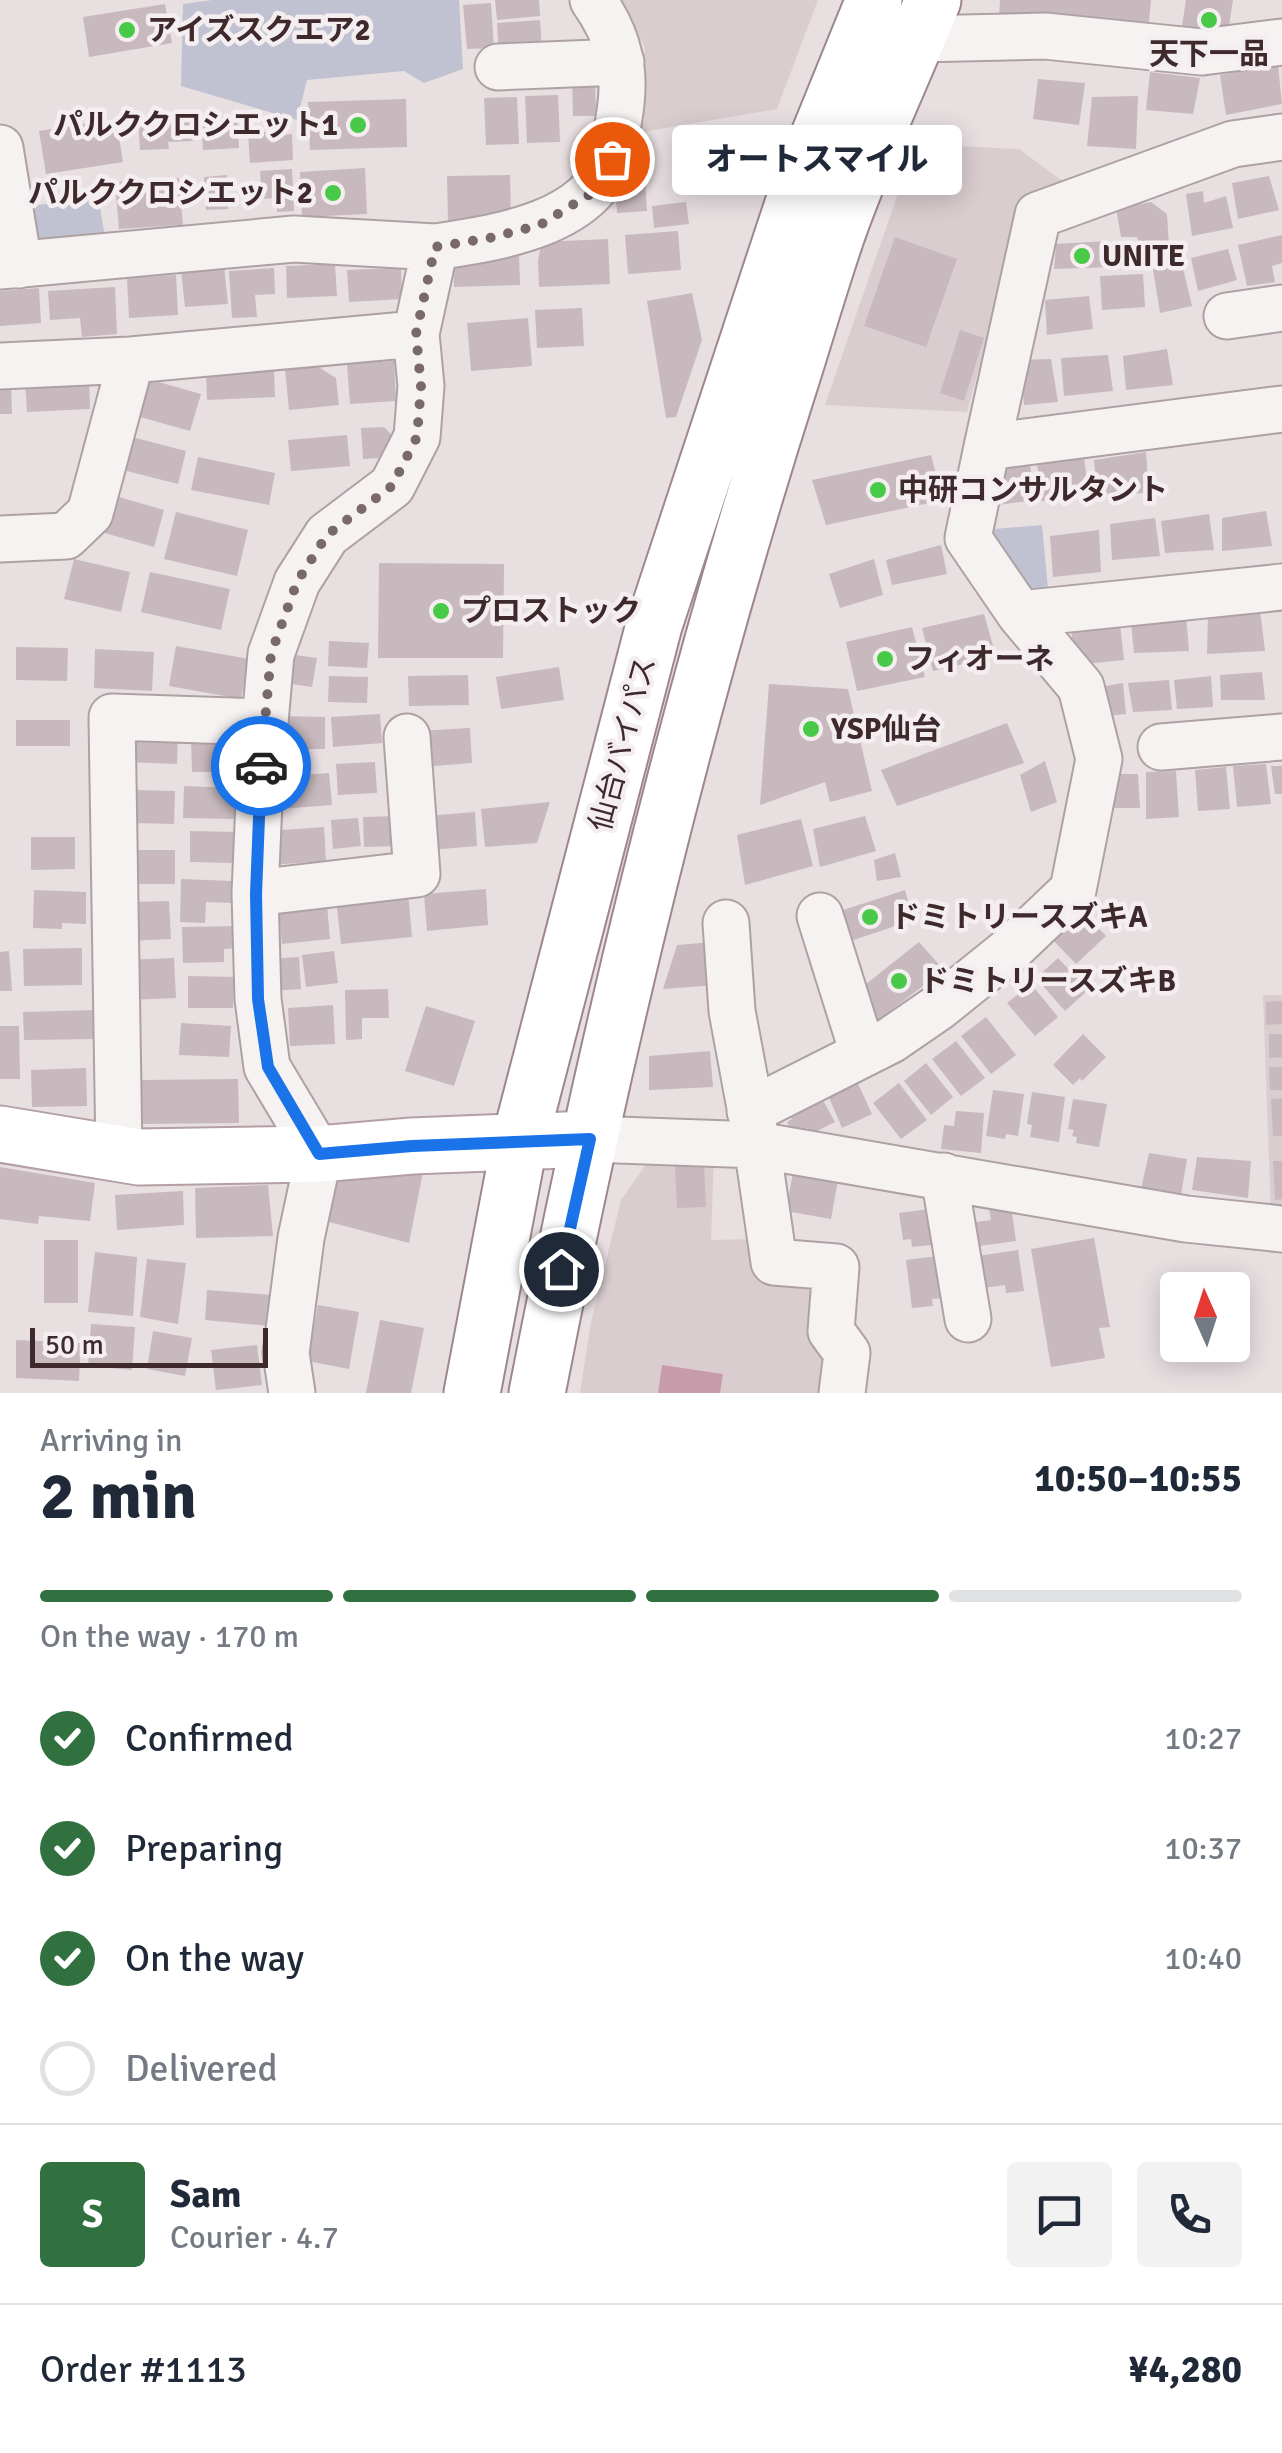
<!DOCTYPE html>
<meta charset="utf-8">
<style>
:root{--surface:#fff;--page:#f2f2f3;--text:#1f2937;--muted:#747a83;--line:#e0e1e3;--accent:#31713f}
body{margin:0;font-family:Signika,"Noto Sans JP",sans-serif;background:var(--page);color:var(--text);height:100vh;display:flex;flex-direction:column;font-size:38px;white-space:nowrap}
*{box-sizing:border-box;margin:0}
p{font-size:32px;color:var(--muted)}
.icon{flex:none;width:55px;height:55px;fill:none;stroke:currentColor;stroke-width:2;stroke-linecap:round;stroke-linejoin:round}
.map{position:relative;height:1393px;overflow:hidden}
.drawer{display:flex;flex-direction:column;background:var(--surface);flex:1}
.drawer>*{flex:none}
.needle{width:65px;rotate:357deg}
.controls{position:absolute;left:1160px;top:1272px;display:grid;gap:20px}
.controls a{display:grid;place-items:center;width:90px;height:90px;border-radius:10px;background:var(--surface);box-shadow:0 5px 25px #0003;font-size:50px}
.scale{position:absolute;left:30px;bottom:25px;width:238px;box-sizing:border-box;padding-left:10px;border:5px solid #3e292d;border-top:0;font-size:28px;line-height:35px;white-space:nowrap;color:#3e292d;-webkit-text-stroke:8px #f5eef0;paint-order:stroke}
.pin{position:absolute;display:grid;place-items:center;width:85px;height:85px;color:#fff;margin:-42px;border:5px solid #fff;border-radius:50%;box-shadow:0 2px 10px #0007}
.courier{position:absolute;display:grid;place-items:center;width:100px;height:100px;margin:-50px;border:8px solid #1a73e8;border-radius:50%;background:#fff;color:#222;box-shadow:0 2px 12px #0007}
.bubble{position:absolute;height:70px;border-radius:10px;background:var(--surface);box-shadow:0 5px 25px #0003;font-size:32px;font-weight:800;line-height:70px;text-align:center}
.headline em{font-style:normal;font-weight:800}
.headline div{display:flex;flex-direction:column-reverse}
.headline{display:flex;align-items:center;justify-content:space-between;height:170px;padding:0 40px}
h1{font-size:65px;font-weight:800;line-height:75px}
.bar{display:grid;grid-template-columns:repeat(4,1fr);gap:15px 10px;align-content:center;height:120px;padding:0 40px}
.bar i{height:12px;border-radius:8px;background:var(--line)}
.bar .on{background:var(--accent)}
.bar p{grid-column:span 4}
.line{display:flex;align-items:center;gap:25px;padding:0 40px;border-top:2px solid var(--line)}
.line div{flex:1}
.round{display:grid;place-items:center;flex:none;width:105px;height:105px;border-radius:10px;background:var(--page)}
ol{padding:0 40px;list-style:none}
li{display:flex;align-items:center;gap:30px;height:110px}
li p{margin-inline-start:auto}
li .icon{padding:10px;border-radius:50%;background:var(--accent);color:#fff;stroke-width:4}
li:last-child{color:var(--muted)}
li i{width:55px;height:55px;border:5px solid var(--line);border-radius:50%}
.map>svg:first-child{display:block}
</style>
<div class="map">
<svg width="1282" height="1393" viewBox="0 0 1282 1393">
<rect width="100%" height="100%" fill="#e8dfe1"/>
<path fill="#dacdd0" d="M622 0H818L777 109 631 134 645 48Z
M915 144 1019 149 1064 182 1022 210 967 412 825 405Z
M1263 995H1282V1218L1271 1216Z
M714 1155 711 1240 756 1239 821 1287 831 1372 829 1393H580L591 1322 621 1200 647 1163Z"/>
<path fill="#c0c2d1" d="M212 0H459L463 69 424 83 404 71 307 80 297 120 181 86 183 4Z
M98 196 106 243 54 252 28 237 26 207Z
M1042 525 1048 589 1028 592 981 530Z"/>
<path fill="#c79baa" d="M662 1365 723 1374 720 1393H658Z"/>
<path fill="#c7b9bd" d="M495 0H539L540 16 497 20Z
M1000 0H1151L1148 31 999 18Z
M1186 0H1233L1227 39 1181 33Z
M491 3 494 48 467 49 463 5Z
M165 4 172 43 89 57 83 17Z
M540 20 542 52 499 56 497 23Z
M1278 65 1282 104 1226 115 1220 75Z
M1150 72 1200 78 1193 114 1146 110Z
M595 73 596 116H573L572 74Z
M1038 79 1085 83 1079 125 1033 119Z
M558 95 560 142 527 143 525 96Z
M1138 96 1136 149 1087 146 1092 97Z
M517 97 519 144 486 145 484 98Z
M406 99 407 147 310 150 308 102Z
M191 114 193 141 168 142 169 149 140 150 138 117Z
M237 115 239 148 203 150 201 117Z
M116 119 123 162 46 174 39 131Z
M281 131 282 135 292 134 293 160 250 163 248 133Z
M644 165 647 211 617 213 614 167Z
M365 168 367 214 302 217 300 172Z
M292 169 294 211 277 212 276 198 262 199 260 171Z
M227 175 228 209 206 210 204 177Z
M510 175 511 220 448 222 447 176Z
M1269 176 1279 210 1238 219 1232 183Z
M179 178 183 225 119 229 115 182Z
M1203 191 1204 203 1226 196 1233 228 1192 236 1186 194Z
M686 202 689 224 654 228 652 206Z
M1151 202 1167 214 1169 245 1140 249 1137 237H1121L1116 208Z
M678 231 681 270 628 274 625 235Z
M1282 235V263L1272 266 1275 282 1247 286 1238 245Z
M895 237 957 259 926 347 864 326Z
M608 239 610 284 539 287 538 260 542 242Z
M1108 241 1110 267 1054 269 1056 244Z
M1228 249 1237 280 1198 291 1191 258Z
M519 252 520 285 454 287 453 254Z
M1181 259 1192 306 1160 313 1152 263Z
M335 264 337 296 287 298 286 266Z
M224 266 228 304 185 307 181 270Z
M274 268 275 294 255 295 257 317 232 318 229 271Z
M401 268 402 299 349 302 347 270Z
M1143 274 1145 307 1102 310 1100 276Z
M176 275 178 315 129 318 127 278Z
M115 287 117 334 82 337 80 318 50 320 48 291Z
M39 288 41 323 0 326V291Z
M692 293 702 340 676 417 666 418 647 301Z
M1089 296 1093 329 1047 335 1045 300Z
M582 308 584 346 537 348 535 310Z
M528 318 532 366 471 371 467 323Z
M960 330 984 338 964 401 940 393Z
M1167 349 1173 385 1126 390 1123 356Z
M1108 355 1113 391 1064 396 1061 358Z
M1051 359 1058 402 1024 405 1020 360Z
M394 361 396 401 350 404 347 364Z
M317 366 336 378 339 405 289 410 285 369Z
M274 368 275 397 207 400 206 371Z
M89 378 90 409 27 412 25 381Z
M144 378 201 394 190 431 133 415Z
M11 382 12 414H0V383Z
M384 427 398 441 399 457 363 459 361 428Z
M347 435 350 466 291 471 288 440Z
M132 437 186 451 178 484 123 470Z
M1146 452 1149 492 1098 499 1094 460Z
M931 455 943 500 826 525 812 480Z
M198 457 275 473 269 505 191 490Z
M1084 458 1089 496 1041 501 1037 462Z
M1030 463 1034 500 989 506 996 466Z
M112 495 164 510 154 547 101 532Z
M1266 511 1272 546 1222 551V518Z
M176 512 248 530 237 576 164 559Z
M1209 514 1214 550 1165 553 1161 521Z
M1155 518 1160 556 1112 560 1110 524Z
M1099 530 1101 572 1053 577 1050 536Z
M941 545 947 574 892 585 886 560Z
M74 559 130 572 121 612 64 599Z
M874 559 883 595 840 608 829 574Z
M379 563 504 564 503 658H378Z
M150 572 230 589 221 630 141 612Z
M1260 610 1265 651 1207 654 1208 616Z
M984 614 996 656 933 671 922 628Z
M1186 616 1189 651 1134 653 1131 623Z
M1120 624 1124 660 1075 665 1071 630Z
M912 627 925 677 857 691 846 642Z
M329 641 369 643 367 668 328 666Z
M176 646 249 659 241 699 169 686Z
M16 647 68 648 67 681 16 680Z
M95 649 154 652 152 691 94 688Z
M282 653 317 658 312 687 278 682Z
M559 667 564 700 501 709 496 677Z
M1262 672 1265 700H1221L1220 675Z
M468 675 469 705 409 706 408 676Z
M329 676 368 677 367 703 328 702Z
M1211 676 1213 707 1177 709 1174 680Z
M1169 680 1172 710 1133 712 1128 683Z
M1123 683 1126 714 1094 717V688Z
M769 684 848 689 872 791 830 802 825 782 760 805Z
M380 714 382 743 333 747 331 717Z
M279 716 325 717V749H279Z
M16 720H70V746H16Z
M1007 723 1024 763 897 806 881 770Z
M470 728 472 763 421 767 419 731Z
M126 730 178 731 177 764 124 762Z
M242 737V772H192L191 738Z
M1045 761 1057 802 1031 812 1020 775Z
M375 762 377 793 338 795 336 764Z
M1266 764 1271 804 1237 807 1233 766Z
M1271 766H1282V794H1275Z
M1226 767 1230 809 1198 811 1195 770Z
M1176 771 1179 817 1146 819V772Z
M329 773 332 805 279 809 277 777Z
M1104 774H1138L1140 808H1104Z
M184 786 235 788 234 819 183 818Z
M136 790 175 791 174 824 135 823Z
M550 802 537 843 485 847 481 809Z
M475 812 477 846 430 850 426 816Z
M396 816 397 846 364 847 363 817Z
M865 816 876 851 820 867 813 829Z
M358 818 361 846 333 849 331 820Z
M801 819 813 866 745 885 737 835Z
M324 827 326 861 270 865 268 831Z
M190 831 238 832 237 863 190 862Z
M31 837H75V869L31 870Z
M125 850H175V884H125Z
M895 853 901 877 877 881 874 860Z
M181 879 232 881 231 903 206 902 205 923 180 922Z
M486 889 488 925 427 931 424 894Z
M34 890 86 892V924L62 923V929L33 928Z
M905 890 913 920 836 946 828 915Z
M408 892 412 937 341 944 336 899Z
M169 901 171 939 129 941 128 902Z
M327 905 330 939 282 944 278 909Z
M1066 919 1078 933 1091 920 1106 936 1076 964 1048 935Z
M239 926V948L224 949V962L183 963 182 927Z
M713 942 717 985 663 989 677 945Z
M919 942 944 970 877 1021 856 992Z
M82 948V985L24 986 23 949Z
M9 951 12 991H0V952Z
M334 951 338 983 306 987 302 955Z
M299 957 301 989 268 991 267 959Z
M174 958 176 998 128 1000 126 960Z
M1058 958 1088 990 1065 1011 1036 978Z
M188 976 234 977 233 1008H188Z
M1031 984 1058 1017 1035 1036 1007 1003Z
M388 989 389 1018H362V1039L346 1040 345 990Z
M1282 1001V1024L1266 1025V1002Z
M333 1005 335 1044 290 1046 288 1008Z
M426 1006 475 1021 454 1086 405 1071Z
M96 1010V1039L24 1040 23 1012Z
M986 1017 1016 1055 991 1074 961 1036Z
M181 1023 231 1026 229 1057 179 1055Z
M0 1026H19L20 1079H0Z
M1083 1034 1106 1057 1082 1081 1080 1078 1073 1085 1053 1065Z
M1269 1034H1282V1057L1269 1058Z
M956 1041 985 1078 961 1096 932 1059Z
M710 1051 713 1087 649 1090V1056Z
M926 1063 953 1097 931 1115 904 1081Z
M1269 1067H1282V1090H1270Z
M86 1068 87 1106 32 1107 31 1070Z
M854 1075 872 1114 842 1128 825 1088Z
M238 1079 239 1123 140 1124V1080Z
M899 1083 927 1120 901 1139 873 1103Z
M993 1090 1024 1094 1018 1136 1006 1134 1005 1139 986 1136Z
M818 1091 835 1122 811 1134 808 1128 794 1135 787 1122 792 1119 786 1107Z
M1032 1092 1065 1097 1059 1142 1030 1137 1032 1125 1027 1124Z
M1282 1098V1136H1273L1271 1099Z
M1073 1099 1107 1104 1099 1147 1076 1143 1077 1137 1072 1136 1074 1130 1068 1129Z
M956 1111 984 1113 981 1153 941 1149 944 1125 954 1126Z
M1149 1153 1187 1159 1181 1195 1141 1189Z
M1197 1157 1251 1161 1248 1198 1192 1190Z
M1273 1161H1282V1199L1275 1200Z
M704 1164 706 1207 677 1208 675 1166Z
M0 1167 95 1183 90 1221 39 1216 38 1224 0 1219Z
M794 1167 839 1174 831 1219 786 1211Z
M328 1172H423L409 1243 318 1219Z
M268 1185 273 1236 196 1238 195 1188Z
M183 1191 184 1225 117 1230 115 1195Z
M1011 1206 1016 1241 972 1247 969 1223 991 1220 989 1208Z
M937 1208 941 1244 912 1247 911 1239 903 1240 899 1213Z
M1094 1238 1110 1327 1099 1328 1105 1358 1051 1367 1031 1249Z
M44 1240H78V1303H44Z
M1018 1250 1024 1291 1006 1293 1005 1285 976 1289 971 1257Z
M95 1252 137 1257 133 1316 88 1312Z
M945 1255 942 1298 932 1299 933 1306 912 1308 906 1260Z
M147 1259 186 1263 178 1324 140 1317Z
M207 1290 274 1295 271 1326 205 1320Z
M318 1305 359 1312 349 1369 307 1361Z
M380 1320 424 1328 411 1393H366Z
M91 1324 135 1327 132 1370 88 1366Z
M153 1331 192 1338 185 1376 147 1369Z
M16 1340 81 1343 79 1381 16 1378Z
M257 1345 262 1385 216 1390 211 1350Z"/>
<g fill="none" stroke-linecap="round" stroke-linejoin="round">
<defs>
<path id="minor" d="M918 39 1045 36 1202 52 1282 42
M498 67 621 62
M0 148 19 265
M0 266 294 239 435 247
M1227 316 1282 308
M0 366 131 360 416 334
M1282 409 987 447 968 538 1020 614 1282 587
M987 447 1038 215 1233 144 1282 137
M0 539 66 536 90 513 131 360
M1161 747 1282 737
M255 893 417 874 407 737
M820 916 863 1053
M726 923 732 1011 757 1145 774 1262 836 1267 831 1331 847 1353 842 1393
M750 1111 891 1040 939 1007 1011 949 1073 890 1099 759 1081 687 1020 614
M590 1139 757 1145 1186 1219 1282 1229
M119 1154 112 717 265 722
M944 1176 968 1319
M292 1393 286 1353 301 1238 319 1154 267 1067 258 999 255 893 260 779 271 654 297 582 327 535 392 486 417 437 421 386 416 334 435 247C495 238 592 225 612 156 616 144 617 130 619 118 627 72 620 38 593 0"/>
<path id="major" d="M0 1134 139 1157 319 1154 412 1146 590 1139"/>
<path id="highway" d="M472 1393 520 1140 654 625 802 177 874 0
M537 1393C603 1054 683 718 788 389 805 336 820 283 838 231 866 152 902 77 933 0"/>
</defs>
<use href="#minor" stroke="#aea1a4" stroke-width="49"/>
<use href="#major" stroke="#b39fa4" stroke-width="59"/>
<use href="#highway" stroke="#9e878c" stroke-width="59"/>
<use href="#minor" stroke="#f6f2f2" stroke-width="45"/>
<use href="#major" stroke="#fff" stroke-width="55"/>
<use href="#highway" stroke="#fff" stroke-width="55"/>
</g>
<g fill="none" stroke-linecap="round" stroke-linejoin="round">
<path stroke="#7a696c" stroke-width="10" stroke-dasharray="0 18" d="M261 766 271 654 297 582 327 535 392 486 417 437 421 386 416 334 435 247 490 238 540 225 592 193 612 159"/>
<path stroke="#1a73e8" stroke-width="12" d="M261 766 256 894 258 999 268 1067 319 1154 412 1146 590 1139 561 1269"/>
</g>
<g fill="#48c948" stroke="#f5eef0" stroke-width="4">
<circle cx="1209" cy="20" r="10"/>
<circle cx="127" cy="30" r="10"/>
<circle cx="358" cy="125" r="10"/>
<circle cx="333" cy="193" r="10"/>
<circle cx="1082" cy="256" r="10"/>
<circle cx="878" cy="490" r="10"/>
<circle cx="441" cy="611" r="10"/>
<circle cx="885" cy="659" r="10"/>
<circle cx="811" cy="729" r="10"/>
<circle cx="870" cy="917" r="10"/>
<circle cx="899" cy="981" r="10"/>
</g>
<g text-anchor="middle" dominant-baseline="central" stroke-width="9" stroke-linejoin="round" paint-order="stroke">
<g font-size="30" font-weight="bold" fill="#3e292d" stroke="#f5eef0" text-anchor="start">
<text x="147" y="30">アイズスクエア2</text>
<text x="1209" y="54" text-anchor="middle">天下一品</text>
<text x="338" y="125" text-anchor="end">パルククロシエット1</text>
<text x="313" y="193" text-anchor="end">パルククロシエット2</text>
<text x="1102" y="256">UNITE</text>
<text x="898" y="490">中研コンサルタント</text>
<text x="461" y="611">プロストック</text>
<text x="905" y="659">フィオーネ</text>
<text x="831" y="729">YSP仙台</text>
<text x="890" y="917">ドミトリースズキA</text>
<text x="919" y="981">ドミトリースズキB</text>
</g>
<g font-size="30" fill="#3e292d" stroke="#f5eef0">
<text transform="translate(623 744) rotate(-75)">仙台バイパス</text>
</g>
</g>
</svg>
<div class="controls">
<a><svg class="needle" viewBox="-14 -14 28 28"><path d="M0-13l5 13h-10z" fill="#e53935"/><path d="M0 13l5-13h-10z" fill="#747a83"/></svg></a>
</div>
<div class="scale">50 m</div>
<div class="pin" style="left:612px;top:159px;background:#ea580c"><svg class="icon" aria-label="bag" viewBox="0 0 24 24"><path d="M5 8h14l-1 12H6zM9 8a3 3 0 0 1 6 0"/></svg></div>
<div class="pin" style="left:561px;top:1269px;background:#1f2937"><svg class="icon" aria-label="home" viewBox="0 0 24 24"><path d="M3 11l9-7 9 7M6 9v11h12V9"/></svg></div>
<div class="courier" style="left:261px;top:766px"><svg class="icon" aria-label="car" viewBox="0 0 24 24"><path d="M5 17H2v-5l4-1 3-4h7l3 4 3 1v5h-3M9 17h6M6 11h13"/><circle cx="7" cy="17" r="2"/><circle cx="17" cy="17" r="2"/></svg></div>
<div class="bubble" style="left:672px;top:125px;width:290px">オートスマイル</div>
</div>
<section class="drawer">
<div class="headline"><div><h1>2 min</h1><p>Arriving in</p></div><em>10:50–10:55</em></div>
<div class="bar"><i class="on"></i><i class="on"></i><i class="on"></i><i></i><p>On the way · 170 m</p></div>
<ol>
<li><svg class="icon" aria-label="check" viewBox="0 0 24 24"><path d="M5 12l5 5 9-10"/></svg>Confirmed<p>10:27</p></li>
<li><svg class="icon" aria-label="check" viewBox="0 0 24 24"><path d="M5 12l5 5 9-10"/></svg>Preparing<p>10:37</p></li>
<li><svg class="icon" aria-label="check" viewBox="0 0 24 24"><path d="M5 12l5 5 9-10"/></svg>On the way<p>10:40</p></li>
<li><i></i>Delivered</li>
</ol>
<div class="line" style="height:180px"><b class="round" style="background:var(--accent);color:#fff">S</b><div><b>Sam</b><p>Courier · 4.7</p></div><a class="round"><svg class="icon" aria-label="chat" viewBox="0 0 24 24"><path d="M4 5h16v11H9l-5 4z"/></svg></a><a class="round"><svg class="icon" aria-label="phone" viewBox="0 0 24 24"><path d="M5 4h4l2 5-3 2q2 4 5 5l2-3 5 2v4C11 20 4 13 5 4z"/></svg></a></div>
<div class="line" style="height:130px"><div>Order #1113</div><b>¥4,280</b></div>
</section>
